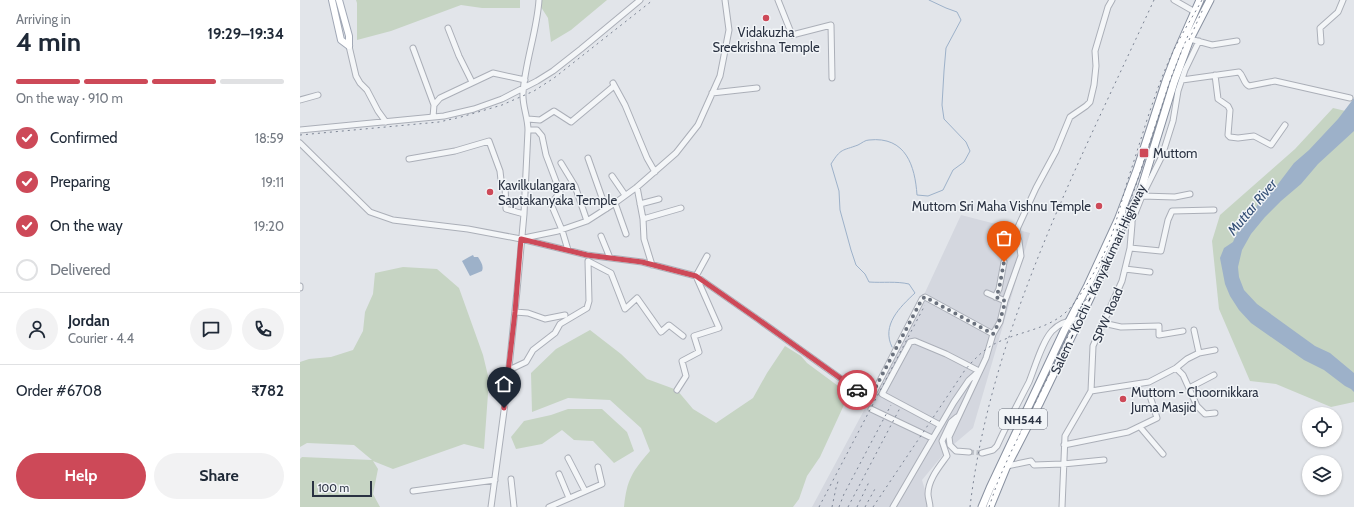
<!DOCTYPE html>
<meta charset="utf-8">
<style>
:root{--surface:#fff;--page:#f2f2f3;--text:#1f2937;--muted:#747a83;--line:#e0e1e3;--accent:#cd4958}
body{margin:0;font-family:Cabin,sans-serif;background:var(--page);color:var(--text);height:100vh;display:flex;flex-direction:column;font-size:15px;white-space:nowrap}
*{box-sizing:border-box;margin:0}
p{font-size:13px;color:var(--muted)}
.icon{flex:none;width:22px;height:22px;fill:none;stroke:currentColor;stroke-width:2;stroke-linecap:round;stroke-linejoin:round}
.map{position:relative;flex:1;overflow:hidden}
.sheet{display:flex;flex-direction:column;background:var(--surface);width:300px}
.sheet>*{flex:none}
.controls{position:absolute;left:1002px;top:407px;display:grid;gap:8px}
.controls a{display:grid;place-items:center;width:40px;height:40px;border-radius:50%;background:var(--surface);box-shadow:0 1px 3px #0004;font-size:20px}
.scale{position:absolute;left:12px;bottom:10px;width:60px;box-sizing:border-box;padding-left:4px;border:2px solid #2a3242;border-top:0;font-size:11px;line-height:14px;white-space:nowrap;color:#2a3242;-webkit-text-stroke:3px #f1f4f7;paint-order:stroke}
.pin{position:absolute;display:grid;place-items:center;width:34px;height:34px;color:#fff;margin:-41px -17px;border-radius:50% 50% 50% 0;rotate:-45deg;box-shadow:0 0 4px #0007}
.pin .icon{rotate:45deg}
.courier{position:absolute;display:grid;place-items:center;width:40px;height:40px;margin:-20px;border:3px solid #cd4958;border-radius:50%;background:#fff;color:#222;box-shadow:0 1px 5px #0007}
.summary em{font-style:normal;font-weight:700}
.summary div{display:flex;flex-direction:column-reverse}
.summary{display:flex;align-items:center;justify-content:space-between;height:68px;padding:0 16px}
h1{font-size:26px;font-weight:700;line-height:30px}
.bar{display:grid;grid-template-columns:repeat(4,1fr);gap:6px 4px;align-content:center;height:48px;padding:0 16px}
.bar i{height:5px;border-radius:3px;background:var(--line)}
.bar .current{background:var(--accent)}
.bar p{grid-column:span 4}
.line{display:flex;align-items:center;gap:10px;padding:0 16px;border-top:1px solid var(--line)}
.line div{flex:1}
.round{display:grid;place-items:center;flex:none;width:42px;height:42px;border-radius:21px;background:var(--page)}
ol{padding:0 16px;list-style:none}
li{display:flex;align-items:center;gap:12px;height:44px}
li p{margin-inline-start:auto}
li .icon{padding:4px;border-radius:50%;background:var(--accent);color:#fff;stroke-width:4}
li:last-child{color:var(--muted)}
li i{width:22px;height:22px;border:2px solid var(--line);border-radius:50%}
.primary-button{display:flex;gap:8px;margin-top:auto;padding:8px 16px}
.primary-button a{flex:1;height:46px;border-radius:24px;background:var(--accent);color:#fff;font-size:16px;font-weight:700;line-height:46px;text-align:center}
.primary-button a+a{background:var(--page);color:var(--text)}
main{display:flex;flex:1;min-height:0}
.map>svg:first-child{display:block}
</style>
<main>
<section class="sheet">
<div class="summary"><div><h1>4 min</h1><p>Arriving in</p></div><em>19:29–19:34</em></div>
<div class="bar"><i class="current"></i><i class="current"></i><i class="current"></i><i></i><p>On the way · 910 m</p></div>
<ol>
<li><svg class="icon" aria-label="check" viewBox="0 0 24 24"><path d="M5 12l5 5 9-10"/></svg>Confirmed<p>18:59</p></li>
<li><svg class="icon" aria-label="check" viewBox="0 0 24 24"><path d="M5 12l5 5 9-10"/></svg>Preparing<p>19:11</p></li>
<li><svg class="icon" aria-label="check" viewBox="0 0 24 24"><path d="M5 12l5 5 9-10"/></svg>On the way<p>19:20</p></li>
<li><i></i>Delivered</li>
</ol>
<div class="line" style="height:72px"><a class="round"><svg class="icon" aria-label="person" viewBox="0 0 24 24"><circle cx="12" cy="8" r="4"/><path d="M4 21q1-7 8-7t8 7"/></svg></a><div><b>Jordan</b><p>Courier · 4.4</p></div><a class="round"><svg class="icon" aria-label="chat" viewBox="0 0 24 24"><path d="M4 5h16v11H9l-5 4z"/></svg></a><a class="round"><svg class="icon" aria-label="phone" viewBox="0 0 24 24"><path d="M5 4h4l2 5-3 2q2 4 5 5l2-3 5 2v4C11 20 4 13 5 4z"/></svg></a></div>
<div class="line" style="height:52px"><div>Order #6708</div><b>₹782</b></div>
<div class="primary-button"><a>Help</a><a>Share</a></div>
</section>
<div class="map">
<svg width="1054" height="507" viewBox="0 0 1054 507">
<rect width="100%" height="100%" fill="#e2e5ea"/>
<path fill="#d4d7df" d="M661 215 730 233 673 428 647 450 622 480 630 507H512L597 349 622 299Z"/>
<path fill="#c6d4c3" d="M56 0H220V8H182L161 5 91 31 57 40V3Z
M239 0H307L271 30 251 42 248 18 239 4Z
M1033 108 1054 113V402L1031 407 976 384 950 381 919 309 912 241 920 215 995 149Z
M103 267 137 269 159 288 183 355 189 380 184 449 164 444 93 469 73 461 78 469 73 494 80 507H0V459L2 457 72 460 54 445 7 443 0 447V362L9 359 31 357 53 350 63 331 65 312 73 294 75 273Z
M290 330 321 354 347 379 377 390 393 409 416 423 453 398 467 373 485 346 501 356 507 363 549 394 520 457 507 476 499 499 493 507H324C327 479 332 472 350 451L341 428 310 400 268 398 232 412 231 373 256 349Z
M268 409H302L327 432 334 451 314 463 293 441 274 440 262 430 242 444 216 449 211 437 224 421 251 415Z"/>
<path fill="#9db1c9" d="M1054 98V131L1018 164 1001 184 981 201 965 217 951 234 942 250 938 267 939 277 944 290 957 304 1015 346 1030 353 1054 373V392L1051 389 1045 386 1024 370 1004 360 951 323 939 310 930 296 925 284 920 258 924 248 933 242 938 230 944 221 954 211 961 198 975 188 994 163 1009 150 1038 119Z
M173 255 174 257H178C181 262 184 266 182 271L170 276 162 261 169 257Z"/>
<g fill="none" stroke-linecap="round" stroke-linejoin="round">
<path stroke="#9db1c9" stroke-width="1" d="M592 347C581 325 600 307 615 293L609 284C596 281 583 283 569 282L565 274 556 265 551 250 540 210 539 191 531 164C541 148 542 151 558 145 562 143 565 140 569 140 606 136 615 166 617 195L628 196 643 190 653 170 664 162 670 151 666 142 644 119 642 105 644 71 646 48 661 20 657 12 646 8 629 0"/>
<path stroke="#bdc1c8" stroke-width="5" stroke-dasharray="5 2.5" stroke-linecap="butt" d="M669 452 682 453"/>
<defs>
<path id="minor" d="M478 0 492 35 531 25 532 78
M874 0 895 12
M148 28 159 56 172 82
M890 39 912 45 937 41
M1021 42 1020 28 1038 12 1043 0
M49 46 56 76 60 83 67 90 78 111 86 122
M113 48 134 105
M915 75 918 99 928 106 930 110 928 135 930 137 938 138 954 136 971 145 985 125
M882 80 939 72C944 76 943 83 949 86L975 81 1050 98
M313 83 325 105 347 158 355 172
M412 93 457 88
M0 100 18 95
M133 117 134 105 140 98 193 73 225 80
M228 119 240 120 254 111 271 122 314 86
M0 130 144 116 174 109 202 99 237 81 253 71 281 49 340 0
M228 130H237L242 136 246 155 260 192 251 204 262 230 268 250
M0 143 70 212 93 220 168 229 221 239 287 255 342 262 396 276 459 320 568 398H571L622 299 625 297 693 334 686 358 649 437 650 445 656 451 669 452
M288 158 306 209
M109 159 155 151 189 141 200 171 201 180 205 186 206 209 224 214
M261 163 275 186 287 221
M312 176 325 195
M337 187 343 219 344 239 352 265
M842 196 875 197 890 194
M315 203 326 234
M340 204 359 199
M343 219 381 208
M832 221 842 196 862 156 873 121 878 91 885 70 899 41
M301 236 310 258
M224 238 258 231 287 221 315 203 337 187 376 153 398 125 420 76 429 30 425 0
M830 248 861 251 868 220 872 211 914 210
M825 269 850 272
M0 286V288
M687 293 705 301 700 322 693 334
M695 297 699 289 704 262
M705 301 721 256 719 241 716 233 718 227 736 188 756 151 770 117 786 106 790 102 794 85 796 66 795 51 808 7 812 0
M215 312 228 313 245 319 265 315
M803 323 821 327 859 326V335L883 331
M894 330 899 353
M876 368 883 375 897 406 905 414 915 413
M209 370 226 362 233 350 255 333 260 324 287 308 289 301 288 261 311 273 325 309 337 298 361 332 369 325 383 336
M889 388 914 375
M377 390 386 376 382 361 399 352 394 336 419 328 396 276 407 256
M791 391 849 382 876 368 887 359 899 353 915 350
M571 409 632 438
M840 427 863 454
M764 445 828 432 857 418 850 396
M682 453 693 450 697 446C707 424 718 403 729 382 735 367 742 342 752 331 759 323 770 320 780 319
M268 458 285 491
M707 466 731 461 734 465 763 464 804 460
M259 474 269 498
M211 479 214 507
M113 491 195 480
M191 507 206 396 217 291 224 214 228 130C228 117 222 105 223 93 225 62 237 31 239 0
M249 507 302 484 298 467
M593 507 654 402 669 380 679 371 646 354 615 341 610 342 582 394 640 425
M630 507C630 503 628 498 628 494 628 480 639 467 647 456L642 441 651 422 657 417
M762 507 765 436 791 391 793 346 822 281 830 248 832 224V221L827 215"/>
<path id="major" d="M32 0 41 40 49 46
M39 0 49 36V46"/>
<path id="highway" d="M682 507 690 488 764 331 788 285 818 220 837 170 866 81 877 52 900 0
M690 507 706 468 739 404 804 269 827 215 839 196 874 82 890 39 910 0"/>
</defs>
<use href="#minor" stroke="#abafb8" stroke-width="7"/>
<use href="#major" stroke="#a1a8b6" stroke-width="8"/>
<use href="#highway" stroke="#8991a0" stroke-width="9"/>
<use href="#minor" stroke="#f4f6f8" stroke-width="5"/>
<use href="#major" stroke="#fff" stroke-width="6"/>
<use href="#highway" stroke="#fff" stroke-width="7"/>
<path stroke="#7b8393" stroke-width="1" stroke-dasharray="2 4" stroke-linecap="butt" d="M889 40 903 9
M0 135 139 122 161 117 202 105 234 91 254 78 353 0
M819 230 835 188 872 75 889 33
M803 274 824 227
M519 507 625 305
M532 507 536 488 539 478
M539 507 544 494 591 405
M548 507 600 408
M557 507 569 482
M565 507 576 487
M573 507 665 370C676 357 687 346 703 340 726 330 752 328 770 308 784 292 804 257 811 237 819 214 824 190 832 167 844 130 855 91 871 56 880 36 892 18 902 0
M670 507C691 329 780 161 854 0
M689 507 698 481 710 454 802 267"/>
</g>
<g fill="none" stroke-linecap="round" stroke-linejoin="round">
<path stroke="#6a717d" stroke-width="4" stroke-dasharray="0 7.2" d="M557 390 568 398H570L622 299 625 297 693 334C699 323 703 313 705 301L696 297 699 289 704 262"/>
<path stroke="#cd4958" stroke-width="5" d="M204 408 215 312 221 239 287 255 342 262 396 276 459 320 557 390"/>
</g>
<g fill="#cd4958" stroke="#f1f4f7" stroke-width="1.5">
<circle cx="466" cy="18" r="4"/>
<rect x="839" y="148" width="10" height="10" rx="2"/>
<circle cx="190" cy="192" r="4"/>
<circle cx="799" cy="206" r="4"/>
<circle cx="823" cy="399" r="4"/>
</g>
<g text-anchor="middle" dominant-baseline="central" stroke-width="3" stroke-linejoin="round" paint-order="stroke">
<rect fill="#f1f4f7" stroke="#666c78" stroke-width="1" x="699" y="409" width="48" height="20" rx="3"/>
<g font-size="12" font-weight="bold" fill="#2a3242">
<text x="723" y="419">NH544</text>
</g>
<g font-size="13" fill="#2a3242" stroke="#f1f4f7" text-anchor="start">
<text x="466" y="32" text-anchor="middle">Vidakuzha<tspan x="466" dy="15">Sreekrishna Temple</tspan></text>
<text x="853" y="153">Muttom</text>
<text x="198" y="185">Kavilkulangara<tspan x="198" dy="15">Saptakanyaka Temple</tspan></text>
<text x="791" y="206" text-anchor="end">Muttom Sri Maha Vishnu Temple</text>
<text x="831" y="392">Muttom - Choornikkara<tspan x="831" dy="15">Juma Masjid</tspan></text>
</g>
<g font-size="13" fill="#2a3242" stroke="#f1f4f7">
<text transform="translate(798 279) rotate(-65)">Salem - Kochi - Kanyakumari Highway</text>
<text transform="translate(807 315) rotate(-67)">SPW Road</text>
</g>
<g font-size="14" font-style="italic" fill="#344f75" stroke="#f1f4f7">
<text transform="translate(952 207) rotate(-50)">Muttar River</text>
</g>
</g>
</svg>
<div class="controls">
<a><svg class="icon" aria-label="locate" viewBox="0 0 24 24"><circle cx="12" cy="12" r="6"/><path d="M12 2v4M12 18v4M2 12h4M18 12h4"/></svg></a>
<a><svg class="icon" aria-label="layers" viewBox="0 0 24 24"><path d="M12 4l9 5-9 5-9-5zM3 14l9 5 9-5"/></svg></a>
</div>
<div class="scale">100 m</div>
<div class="pin" style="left:704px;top:262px;background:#ea580c"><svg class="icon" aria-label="bag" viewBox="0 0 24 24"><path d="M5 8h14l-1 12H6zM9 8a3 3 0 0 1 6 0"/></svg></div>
<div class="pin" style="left:204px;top:408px;background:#1f2937"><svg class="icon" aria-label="home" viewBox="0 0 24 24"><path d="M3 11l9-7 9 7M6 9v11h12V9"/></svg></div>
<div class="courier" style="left:557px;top:390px"><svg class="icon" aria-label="car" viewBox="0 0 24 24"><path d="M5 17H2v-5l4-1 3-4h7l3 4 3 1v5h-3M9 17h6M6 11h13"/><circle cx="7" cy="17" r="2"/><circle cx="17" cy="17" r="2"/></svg></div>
</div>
</main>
